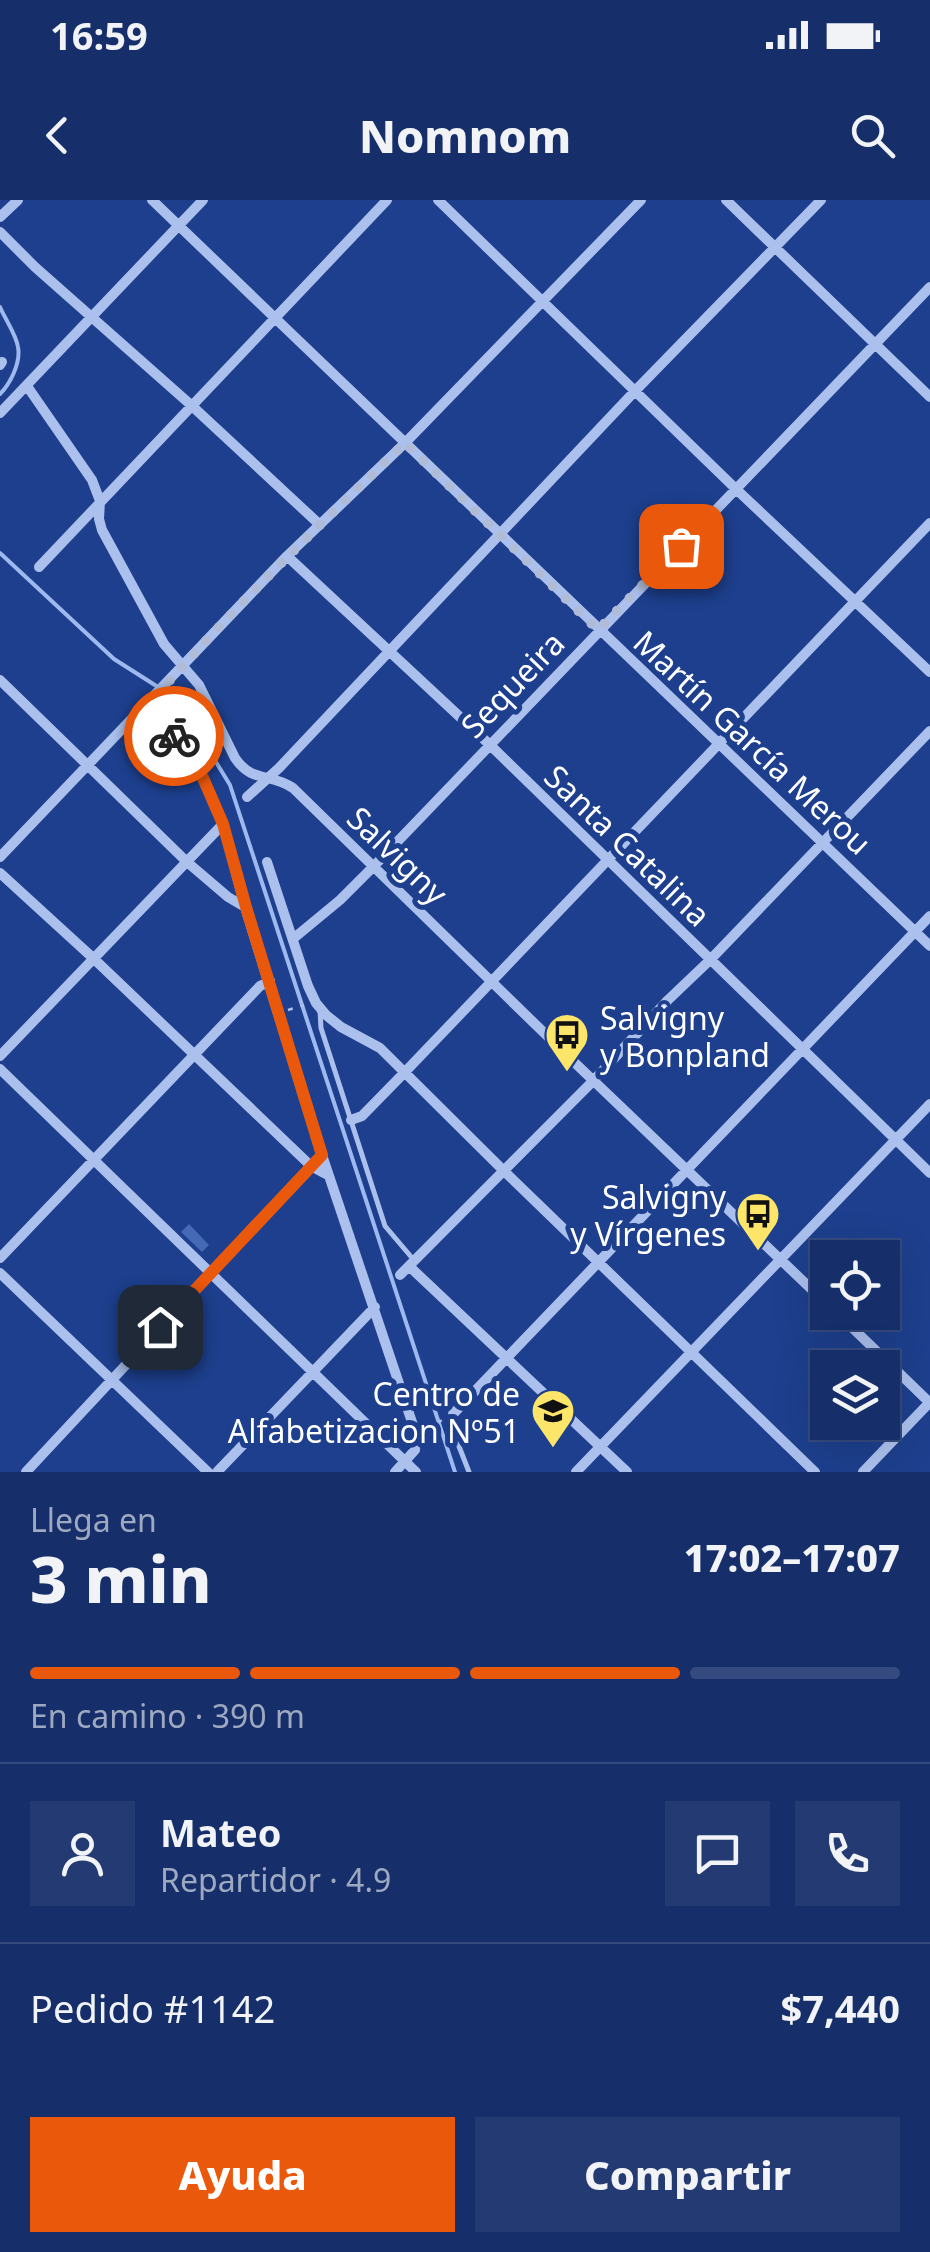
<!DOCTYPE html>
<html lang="es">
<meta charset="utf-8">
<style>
:root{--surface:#162f6a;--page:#233b72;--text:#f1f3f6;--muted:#9ea9c1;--line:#354a7e;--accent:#ea580c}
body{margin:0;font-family:"Noto Sans",sans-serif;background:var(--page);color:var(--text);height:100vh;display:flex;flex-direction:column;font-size:38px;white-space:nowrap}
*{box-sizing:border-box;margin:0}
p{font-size:32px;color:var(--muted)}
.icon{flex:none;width:55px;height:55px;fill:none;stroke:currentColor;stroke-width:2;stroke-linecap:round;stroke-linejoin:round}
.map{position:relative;height:1272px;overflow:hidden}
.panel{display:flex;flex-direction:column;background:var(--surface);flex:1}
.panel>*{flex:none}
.controls{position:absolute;left:810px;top:1040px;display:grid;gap:20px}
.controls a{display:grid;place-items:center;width:90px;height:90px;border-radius:0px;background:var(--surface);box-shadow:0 10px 40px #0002,0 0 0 2px var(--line);font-size:50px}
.pin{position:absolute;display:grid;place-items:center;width:85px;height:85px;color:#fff;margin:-42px;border-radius:20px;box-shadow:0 5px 15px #0006}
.courier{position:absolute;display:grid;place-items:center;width:100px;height:100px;margin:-50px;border:8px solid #ea580c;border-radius:50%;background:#fff;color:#222;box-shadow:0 2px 12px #0007}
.headline em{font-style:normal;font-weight:800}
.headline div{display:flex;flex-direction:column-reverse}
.headline{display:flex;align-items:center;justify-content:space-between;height:170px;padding:0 30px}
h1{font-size:65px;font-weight:800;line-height:75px}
.bar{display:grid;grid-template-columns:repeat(4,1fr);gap:15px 10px;align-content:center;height:120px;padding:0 30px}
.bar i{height:12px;border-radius:8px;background:var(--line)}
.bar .active{background:var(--accent)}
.bar p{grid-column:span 4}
.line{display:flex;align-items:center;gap:25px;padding:0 30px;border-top:2px solid var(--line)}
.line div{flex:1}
.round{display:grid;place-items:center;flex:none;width:105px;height:105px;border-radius:0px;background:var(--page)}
.action{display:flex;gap:20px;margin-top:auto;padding:20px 30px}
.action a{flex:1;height:115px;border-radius:0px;background:var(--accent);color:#fff;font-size:40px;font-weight:800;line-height:115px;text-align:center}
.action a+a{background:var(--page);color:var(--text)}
.status{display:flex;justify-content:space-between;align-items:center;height:70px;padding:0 50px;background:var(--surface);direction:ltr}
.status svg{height:28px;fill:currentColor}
header{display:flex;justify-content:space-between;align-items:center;height:130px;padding:0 30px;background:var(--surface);font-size:45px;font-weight:800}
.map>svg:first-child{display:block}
</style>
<div class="status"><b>16:59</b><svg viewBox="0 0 49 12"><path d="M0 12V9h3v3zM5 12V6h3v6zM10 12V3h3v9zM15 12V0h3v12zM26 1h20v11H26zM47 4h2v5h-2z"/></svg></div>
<header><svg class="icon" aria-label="back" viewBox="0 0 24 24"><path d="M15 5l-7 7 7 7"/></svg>Nomnom<svg class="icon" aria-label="search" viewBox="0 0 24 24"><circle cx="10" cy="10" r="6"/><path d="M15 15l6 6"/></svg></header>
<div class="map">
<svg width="930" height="1272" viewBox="0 0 930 1272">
<rect width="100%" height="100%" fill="#1d3f8d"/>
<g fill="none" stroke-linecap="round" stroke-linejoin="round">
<path stroke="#9eb9ef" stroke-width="4" d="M0 107C5 119 16 134 18 147 21 163 10 184 0 194
M0 353 114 459 158 487 183 508 230 585 455 1272"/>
</g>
<path fill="#4569b5" d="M189 1024 209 1045 202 1052 181 1032Z"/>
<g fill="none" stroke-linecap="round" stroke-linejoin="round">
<path stroke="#abc0ed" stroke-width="2.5" stroke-dasharray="5 8" stroke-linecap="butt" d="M288 810 304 805
M426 1229 446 1218"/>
<path stroke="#abc0ed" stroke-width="5" d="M320 811 321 828 385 1026 413 1059
M453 1214V1231L469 1272"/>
<path stroke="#abc0ed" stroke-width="10" d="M152 0 930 746
M438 0 737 290 930 472
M726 0 930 197
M0 17 18 0
M0 32 35 67 191 205 319 324
M0 165 2 162
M27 186 92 280 100 301 99 319 102 330 164 444 199 485 235 558C253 584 269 572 293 588L575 863 828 1105
M0 213 203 0
M287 356 489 544 930 973
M39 367 387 0
M0 480 187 662 228 697 245 707
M149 504 203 578 223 624 245 707 322 955 416 1234 415 1250 395 1272
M247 597 279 568 635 191 821 0
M0 657 287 356 405 243 641 0
M267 662 308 786 316 803 326 815 341 827 380 848 504 971 815 1272
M0 673 93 758 311 966 328 975
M294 738 340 700 374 666 930 87
M0 856 223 624
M0 869 416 1272
M351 920 362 916 404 873 930 323
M0 1058 260 786 270 781
M410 1067 627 1272
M0 1073 208 1272
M400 1075 594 880 668 800 710 760 930 531
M836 1112 930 1203
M453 1214 930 716
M26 1272 315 962
M217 1272 375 1107
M576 1272 930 904
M863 1272 930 1202"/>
</g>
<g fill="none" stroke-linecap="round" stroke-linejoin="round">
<path stroke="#b0bcd7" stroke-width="10" stroke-dasharray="0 18" d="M174 536 149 504C229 412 317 327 405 243L598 430 681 346"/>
<path stroke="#ea580c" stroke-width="12" d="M160 1127 322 955 246 707 223 624 203 578 174 536"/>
</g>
<defs>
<symbol id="bus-pin" viewBox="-11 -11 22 30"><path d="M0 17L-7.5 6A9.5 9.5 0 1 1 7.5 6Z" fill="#fce569" stroke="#1d3f8d"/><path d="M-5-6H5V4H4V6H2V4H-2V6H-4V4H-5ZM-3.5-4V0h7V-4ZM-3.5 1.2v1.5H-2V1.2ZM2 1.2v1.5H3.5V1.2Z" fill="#111"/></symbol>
<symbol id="school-pin" viewBox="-11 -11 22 30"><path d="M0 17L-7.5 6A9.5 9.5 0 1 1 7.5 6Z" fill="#fce569" stroke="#1d3f8d"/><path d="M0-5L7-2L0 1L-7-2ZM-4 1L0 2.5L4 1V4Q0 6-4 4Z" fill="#111"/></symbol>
</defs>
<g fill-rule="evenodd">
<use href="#bus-pin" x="542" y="810" width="50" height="68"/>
<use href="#bus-pin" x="733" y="989" width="50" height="68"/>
<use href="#school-pin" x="528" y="1186" width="50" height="68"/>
</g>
<g text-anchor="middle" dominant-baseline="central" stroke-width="10" stroke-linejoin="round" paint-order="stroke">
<g font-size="32" fill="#fff" stroke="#1d3f8d">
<text transform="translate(512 484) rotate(-46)">Sequeira</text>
<text transform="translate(753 542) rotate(43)">Martín García Merou</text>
<text transform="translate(628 645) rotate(44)">Santa Catalina</text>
<text transform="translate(398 655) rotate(44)">Salvigny</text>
</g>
<g font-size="32" fill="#fff" stroke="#1d3f8d" text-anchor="end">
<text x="600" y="817" text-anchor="start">Salvigny<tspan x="600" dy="37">y Bonpland</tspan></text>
<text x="726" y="996">Salvigny<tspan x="726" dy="37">y Vírgenes</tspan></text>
<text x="520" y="1193">Centro de<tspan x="520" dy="37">Alfabetizacion Nº51</tspan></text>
</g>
</g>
</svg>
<div class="controls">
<a><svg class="icon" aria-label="locate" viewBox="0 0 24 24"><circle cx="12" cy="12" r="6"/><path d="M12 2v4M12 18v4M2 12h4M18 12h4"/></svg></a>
<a><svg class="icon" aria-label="layers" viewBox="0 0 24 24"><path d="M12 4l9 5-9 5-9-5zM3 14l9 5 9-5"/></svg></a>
</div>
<div class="pin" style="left:681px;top:346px;background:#ea580c"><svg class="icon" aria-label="bag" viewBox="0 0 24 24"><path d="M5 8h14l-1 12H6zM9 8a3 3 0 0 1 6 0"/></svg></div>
<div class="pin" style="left:160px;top:1127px;background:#1f2937"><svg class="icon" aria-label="home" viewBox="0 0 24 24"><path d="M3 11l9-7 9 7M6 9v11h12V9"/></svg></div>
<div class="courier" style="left:174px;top:536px"><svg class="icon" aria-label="bike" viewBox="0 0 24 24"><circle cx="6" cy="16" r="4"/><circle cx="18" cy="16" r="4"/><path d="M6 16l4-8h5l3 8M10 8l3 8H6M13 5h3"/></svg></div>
</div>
<section class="panel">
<div class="headline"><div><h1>3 min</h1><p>Llega en</p></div><em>17:02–17:07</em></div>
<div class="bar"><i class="active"></i><i class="active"></i><i class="active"></i><i></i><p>En camino · 390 m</p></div>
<div class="line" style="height:180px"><a class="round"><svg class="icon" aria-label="person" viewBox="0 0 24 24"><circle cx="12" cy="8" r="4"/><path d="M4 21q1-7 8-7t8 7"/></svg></a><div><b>Mateo</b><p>Repartidor · 4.9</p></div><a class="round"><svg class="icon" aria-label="chat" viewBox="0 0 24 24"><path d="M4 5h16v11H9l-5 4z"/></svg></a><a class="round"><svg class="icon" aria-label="phone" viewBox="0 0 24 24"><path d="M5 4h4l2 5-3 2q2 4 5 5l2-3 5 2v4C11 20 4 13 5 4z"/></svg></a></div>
<div class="line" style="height:130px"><div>Pedido #1142</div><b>$7,440</b></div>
<div class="action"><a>Ayuda</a><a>Compartir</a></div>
</section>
